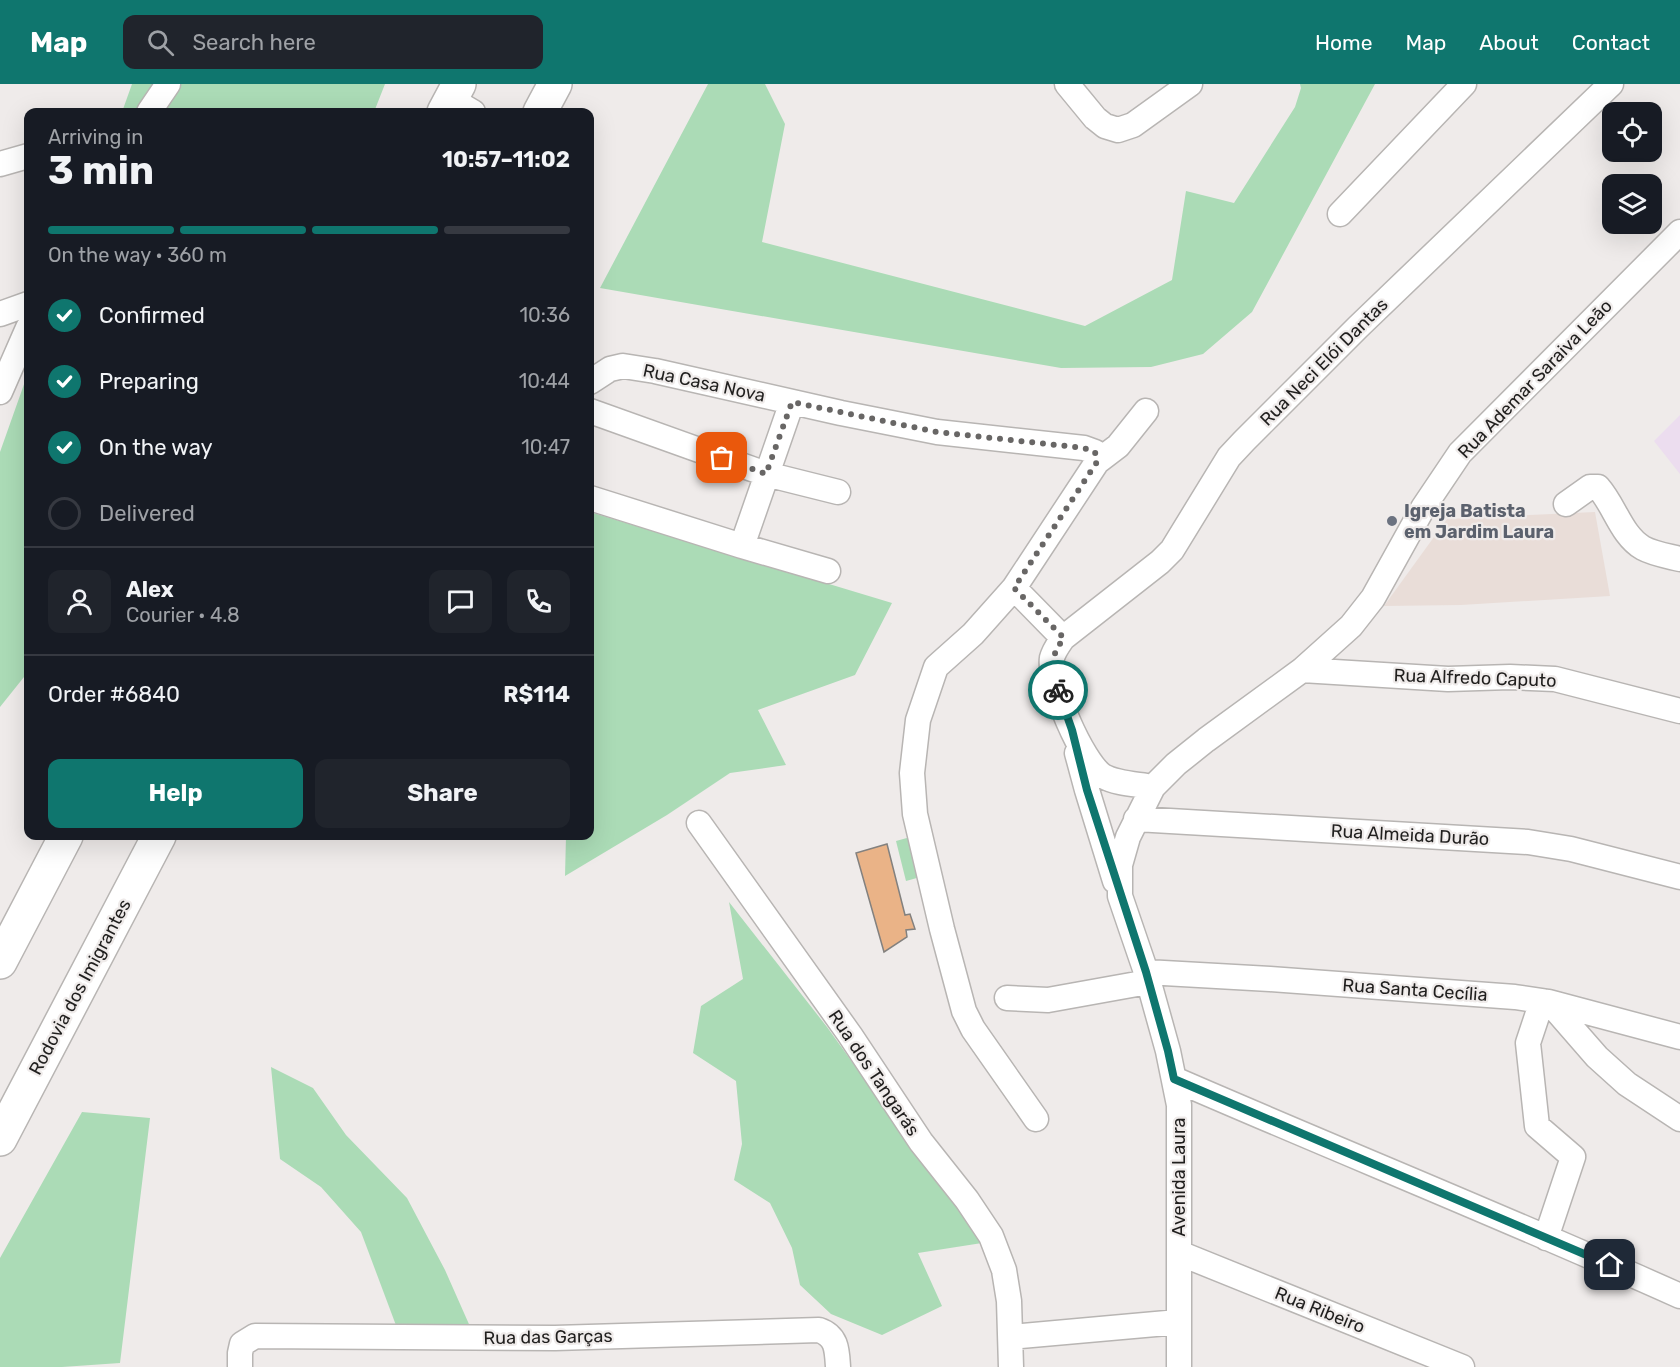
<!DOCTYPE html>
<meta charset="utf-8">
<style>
:root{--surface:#171b24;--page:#20242c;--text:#f1f3f6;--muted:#9ea1a6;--line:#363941;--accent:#0f766e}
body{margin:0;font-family:Rubik,sans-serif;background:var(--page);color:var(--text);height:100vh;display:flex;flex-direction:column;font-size:22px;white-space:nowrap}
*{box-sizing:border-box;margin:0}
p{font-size:20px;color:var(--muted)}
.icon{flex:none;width:33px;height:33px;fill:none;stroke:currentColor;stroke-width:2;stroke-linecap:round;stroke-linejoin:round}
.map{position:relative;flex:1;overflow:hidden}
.panel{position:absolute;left:24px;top:24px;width:570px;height:732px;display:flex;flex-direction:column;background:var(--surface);border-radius:12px;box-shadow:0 6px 24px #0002}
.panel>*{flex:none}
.buttons{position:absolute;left:1602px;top:18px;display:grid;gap:12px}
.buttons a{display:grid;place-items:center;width:60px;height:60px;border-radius:12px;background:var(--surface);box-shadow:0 6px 24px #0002;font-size:30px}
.pin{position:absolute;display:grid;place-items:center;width:51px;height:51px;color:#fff;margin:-26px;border-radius:12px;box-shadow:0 3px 9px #0006}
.courier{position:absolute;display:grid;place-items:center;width:60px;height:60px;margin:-30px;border:4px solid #0f766e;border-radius:50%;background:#fff;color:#222;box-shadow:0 2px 8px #0007}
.headline em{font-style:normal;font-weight:700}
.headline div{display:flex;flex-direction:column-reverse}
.headline{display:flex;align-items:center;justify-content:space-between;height:102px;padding:0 24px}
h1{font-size:39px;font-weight:700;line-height:45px}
.bar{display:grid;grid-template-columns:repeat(4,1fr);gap:9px 6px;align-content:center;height:72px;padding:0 24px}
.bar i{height:8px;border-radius:4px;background:var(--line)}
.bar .current{background:var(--accent)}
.bar p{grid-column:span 4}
.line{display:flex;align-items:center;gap:15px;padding:0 24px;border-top:2px solid var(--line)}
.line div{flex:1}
.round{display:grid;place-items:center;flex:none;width:63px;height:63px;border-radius:12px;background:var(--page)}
ol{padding:0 24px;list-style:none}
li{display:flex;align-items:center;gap:18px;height:66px}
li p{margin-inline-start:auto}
li .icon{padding:6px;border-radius:50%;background:var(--accent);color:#fff;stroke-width:4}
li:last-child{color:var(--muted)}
li i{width:33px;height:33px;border:3px solid var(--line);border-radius:50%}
.action{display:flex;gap:12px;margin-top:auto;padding:12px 24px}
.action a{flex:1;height:69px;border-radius:12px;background:var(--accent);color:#fff;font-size:24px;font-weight:700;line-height:69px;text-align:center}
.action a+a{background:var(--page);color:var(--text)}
header{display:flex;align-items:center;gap:36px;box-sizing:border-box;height:84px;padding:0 30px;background:var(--accent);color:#fff}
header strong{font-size:28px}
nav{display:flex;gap:33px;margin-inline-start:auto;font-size:21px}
.search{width:420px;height:54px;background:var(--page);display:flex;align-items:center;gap:15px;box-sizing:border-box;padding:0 21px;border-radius:12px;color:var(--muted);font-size:22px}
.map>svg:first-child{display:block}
</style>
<header>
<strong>Map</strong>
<div class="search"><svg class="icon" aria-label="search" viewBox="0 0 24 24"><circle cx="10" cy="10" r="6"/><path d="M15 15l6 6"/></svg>Search here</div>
<nav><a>Home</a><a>Map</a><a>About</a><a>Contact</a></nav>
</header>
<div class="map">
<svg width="1680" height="1283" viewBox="0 0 1680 1283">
<rect width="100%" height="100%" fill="#efebea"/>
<path fill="#e9ddd8" d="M1595 428 1610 512 1461 521 1384 522 1447 435Z"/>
<path fill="#ecddef" d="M1680 331V390L1654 357Z"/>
<path fill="#abdbb6" d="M132 0H385L374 28H122Z
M708 0H765L785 40 762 158 1085 242 1172 196 1186 107 1234 119 1295 23 1301 4 1300 0H1375L1252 228 1203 270 1151 283 1061 284 600 204Z
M28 289V588L0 623V368Z
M590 428 892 519 855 591 758 626 786 681 730 689 667 731 565 792 566 752H590Z
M914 752 924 792 906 797 896 757Z
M729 818 827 943 982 1159 918 1169 942 1222 882 1251 831 1230 800 1201 792 1164 770 1119 734 1096 742 1060 736 997 693 969 701 922 743 895Z
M271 983 313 1004 346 1051 407 1114 445 1186 472 1247 400 1252 361 1148 321 1103 280 1075Z
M82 1028 150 1034 120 1279 62 1283H0V1174Z"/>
<path fill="#eab387" stroke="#83817f" stroke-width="1.5" d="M887 760 905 831 910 830 915 845 906 846 907 853 884 868 856 769Z"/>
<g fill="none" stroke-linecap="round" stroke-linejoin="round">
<defs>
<path id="minor" d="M1067 0 1095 34 1105 42 1118 46 1133 41 1190 0
M451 15 473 28
M149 28 168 0
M0 80 28 72
M1340 130 1464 0
M0 230 28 220
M590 298 610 285 623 282 655 287 841 329 937 348 1084 364 1095 368 1097 378
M0 308 28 244
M590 327 766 390 838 408
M590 414 742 462 828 487
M1566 420 1590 403H1598C1615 422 1621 451 1643 464 1654 470 1668 472 1680 475
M742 462 792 318
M1014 504 1063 554
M1302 586 1448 595 1510 593 1555 595 1680 627
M1077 669 1087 706 1115 797
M1153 703C1137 700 1117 700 1103 692 1082 678 1048 599 1052 574 1054 566 1059 560 1063 554L1160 478 1172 466 1229 373 1244 357 1358 243 1611 0
M1136 735 1528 758 1571 765 1680 793
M699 739 850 951 921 1058 967 1116 991 1152 1004 1186 1009 1217 1011 1283
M1146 888 1270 895 1515 913 1549 918 1680 953
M1007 914 1048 916 1148 898
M1542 917 1528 959 1537 1042 1573 1073 1546 1154
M1549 918 1597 973 1627 1000 1680 1035
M1174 995C1342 1068 1513 1137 1680 1212
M1036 1035 973 945 964 927 942 845 915 730 912 689 918 636 936 583 973 550 1014 504 1097 378 1118 362 1146 327
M1179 1169 1462 1283
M1011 1253 1178 1238
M240 1283V1269L242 1260 255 1252 555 1254 819 1246C837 1252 837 1266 838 1283
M1179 1283V1021L1168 967 1146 888 1120 812V781L1128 753 1153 703 1176 680 1206 656 1302 586 1351 542 1373 514 1423 424 1460 369 1680 148"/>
<path id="highway" d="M444 28 459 0
M540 28 555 0
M0 878 66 752
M0 1055 159 752"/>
</defs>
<use href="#minor" stroke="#b8b5b3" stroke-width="27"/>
<use href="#highway" stroke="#b8b5b3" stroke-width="36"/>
<use href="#minor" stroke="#fff" stroke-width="24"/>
<use href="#highway" stroke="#fff" stroke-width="33"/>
</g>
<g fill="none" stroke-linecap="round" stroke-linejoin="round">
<path stroke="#686665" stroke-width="6" stroke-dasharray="0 10.8" d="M722 374 766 390 792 318 937 348 1084 364 1095 368 1097 378 1014 504 1064 554C1049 574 1052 582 1058 606"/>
<path stroke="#0f766e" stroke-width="8" d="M1058 606 1072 646 1087 706 1146 888 1168 967 1174 995 1610 1181"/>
</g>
<circle fill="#6b7280" stroke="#efebea" stroke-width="2" cx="1392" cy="437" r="6"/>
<g text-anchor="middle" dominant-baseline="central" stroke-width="4.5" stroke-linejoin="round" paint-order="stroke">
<g font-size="18" fill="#201f1e" stroke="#efebea">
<text transform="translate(1324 278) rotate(-45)">Rua Neci Elói Dantas</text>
<text transform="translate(1535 295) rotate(-46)">Rua Ademar Saraiva Leão</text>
<text transform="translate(704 299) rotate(12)">Rua Casa Nova</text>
<text transform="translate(1475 594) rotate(2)">Rua Alfredo Caputo</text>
<text transform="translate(1410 751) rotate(3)">Rua Almeida Durão</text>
<text transform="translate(80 903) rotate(-62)">Rodovia dos Imigrantes</text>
<text transform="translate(1415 906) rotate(4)">Rua Santa Cecília</text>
<text transform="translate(874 989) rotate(56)">Rua dos Tangarás</text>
<text transform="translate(1179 1093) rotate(-90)">Avenida Laura</text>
<text transform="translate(1320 1226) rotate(22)">Rua Ribeiro</text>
<text transform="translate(548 1253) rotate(-1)">Rua das Garças</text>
</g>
<g font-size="18" font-weight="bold" fill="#5b616d" stroke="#efebea" text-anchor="start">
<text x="1404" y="427">Igreja Batista<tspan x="1404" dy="21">em Jardim Laura</tspan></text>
</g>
</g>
</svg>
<div class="buttons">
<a><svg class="icon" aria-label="locate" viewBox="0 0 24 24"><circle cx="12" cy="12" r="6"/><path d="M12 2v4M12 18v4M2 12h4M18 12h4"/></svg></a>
<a><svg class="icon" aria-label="layers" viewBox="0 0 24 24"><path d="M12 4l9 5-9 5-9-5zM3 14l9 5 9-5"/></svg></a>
</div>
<div class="pin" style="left:722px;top:374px;background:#ea580c"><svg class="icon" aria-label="bag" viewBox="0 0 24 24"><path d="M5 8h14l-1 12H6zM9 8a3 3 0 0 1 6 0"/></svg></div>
<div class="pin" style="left:1610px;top:1181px;background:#1f2937"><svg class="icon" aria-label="home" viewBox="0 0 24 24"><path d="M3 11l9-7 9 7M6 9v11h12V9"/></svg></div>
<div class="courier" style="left:1058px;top:606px"><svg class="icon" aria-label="bike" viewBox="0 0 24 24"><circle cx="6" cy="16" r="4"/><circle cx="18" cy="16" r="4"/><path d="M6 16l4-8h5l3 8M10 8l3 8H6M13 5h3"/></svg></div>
<section class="panel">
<div class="headline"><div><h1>3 min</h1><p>Arriving in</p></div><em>10:57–11:02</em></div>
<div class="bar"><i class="current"></i><i class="current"></i><i class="current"></i><i></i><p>On the way · 360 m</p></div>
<ol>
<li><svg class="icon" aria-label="check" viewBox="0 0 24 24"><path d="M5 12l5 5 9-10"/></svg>Confirmed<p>10:36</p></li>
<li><svg class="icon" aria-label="check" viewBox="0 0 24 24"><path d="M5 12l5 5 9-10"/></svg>Preparing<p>10:44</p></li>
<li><svg class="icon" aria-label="check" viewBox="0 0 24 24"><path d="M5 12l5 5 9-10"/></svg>On the way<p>10:47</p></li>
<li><i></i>Delivered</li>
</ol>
<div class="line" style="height:108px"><a class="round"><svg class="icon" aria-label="person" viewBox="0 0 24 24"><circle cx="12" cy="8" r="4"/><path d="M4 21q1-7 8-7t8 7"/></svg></a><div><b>Alex</b><p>Courier · 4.8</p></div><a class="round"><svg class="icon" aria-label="chat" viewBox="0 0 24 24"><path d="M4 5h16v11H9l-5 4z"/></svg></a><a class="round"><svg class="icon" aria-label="phone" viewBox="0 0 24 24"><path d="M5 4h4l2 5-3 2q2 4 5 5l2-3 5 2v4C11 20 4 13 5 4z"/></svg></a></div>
<div class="line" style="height:78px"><div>Order #6840</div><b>R$114</b></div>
<div class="action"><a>Help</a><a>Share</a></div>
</section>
</div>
